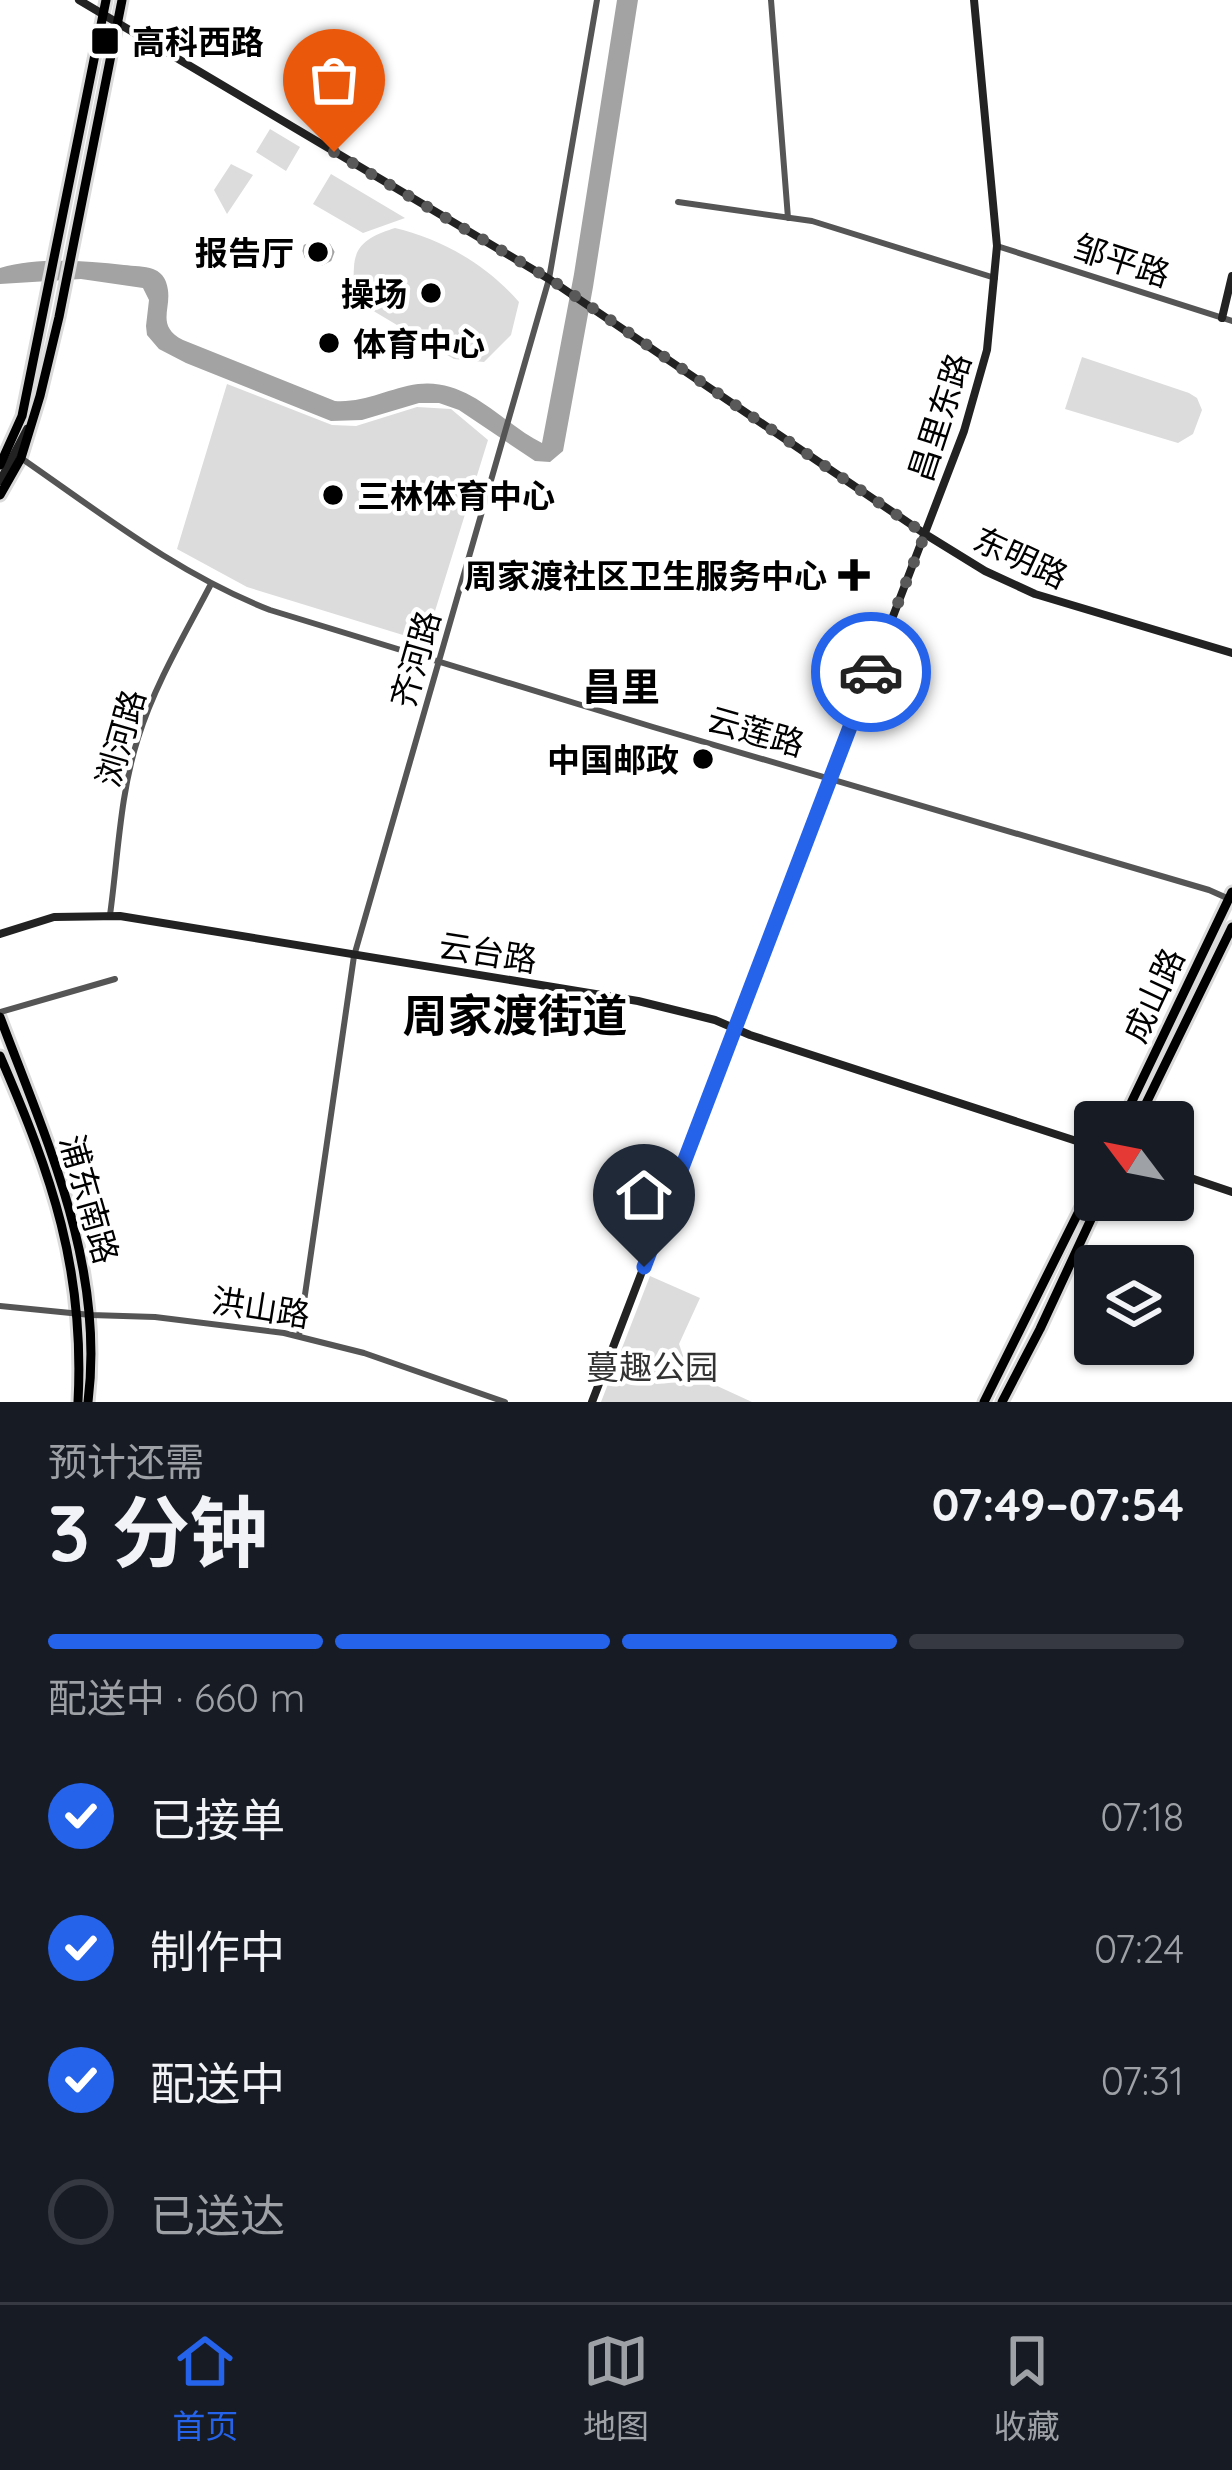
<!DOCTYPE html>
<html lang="zh">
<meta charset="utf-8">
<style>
:root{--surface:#171b24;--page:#242831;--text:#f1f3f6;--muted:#9ea1a6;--line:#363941;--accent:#2563eb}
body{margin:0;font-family:Quicksand,"Noto Sans SC",sans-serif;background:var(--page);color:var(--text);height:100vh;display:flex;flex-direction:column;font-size:45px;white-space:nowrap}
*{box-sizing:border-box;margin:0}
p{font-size:39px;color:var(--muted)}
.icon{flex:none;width:66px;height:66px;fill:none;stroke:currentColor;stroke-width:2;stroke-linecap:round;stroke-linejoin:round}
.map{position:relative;height:1402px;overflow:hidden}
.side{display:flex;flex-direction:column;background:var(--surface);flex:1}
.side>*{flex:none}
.needle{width:78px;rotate:302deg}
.fabs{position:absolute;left:1074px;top:1101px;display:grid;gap:24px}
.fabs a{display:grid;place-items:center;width:120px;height:120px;border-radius:12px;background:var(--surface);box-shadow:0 3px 9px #0004;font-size:60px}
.pin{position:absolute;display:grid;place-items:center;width:102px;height:102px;color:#fff;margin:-123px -51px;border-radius:50% 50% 50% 0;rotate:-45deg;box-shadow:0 0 12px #0007}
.pin .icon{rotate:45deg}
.courier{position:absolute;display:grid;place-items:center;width:120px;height:120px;margin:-60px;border:9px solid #2563eb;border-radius:50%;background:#fff;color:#222;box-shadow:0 3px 15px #0007}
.head em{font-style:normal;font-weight:700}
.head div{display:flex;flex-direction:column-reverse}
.head{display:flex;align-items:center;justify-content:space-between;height:204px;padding:0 48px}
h1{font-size:78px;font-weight:700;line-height:90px}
.bar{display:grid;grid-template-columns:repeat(4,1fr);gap:18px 12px;align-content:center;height:144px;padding:0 48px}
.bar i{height:15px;border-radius:9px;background:var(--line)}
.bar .current{background:var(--accent)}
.bar p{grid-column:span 4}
ol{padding:0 48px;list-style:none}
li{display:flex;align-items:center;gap:36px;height:132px}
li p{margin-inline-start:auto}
li .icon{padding:12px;border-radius:50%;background:var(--accent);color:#fff;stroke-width:4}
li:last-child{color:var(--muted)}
li i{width:66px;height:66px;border:6px solid var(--line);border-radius:50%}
.tabs{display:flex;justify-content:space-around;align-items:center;height:168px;border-top:3px solid var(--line);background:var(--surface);font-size:33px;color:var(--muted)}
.tabs a{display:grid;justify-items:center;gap:6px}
.tabs .current{color:var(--accent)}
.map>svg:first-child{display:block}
</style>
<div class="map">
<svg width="1232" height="1402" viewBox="0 0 1232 1402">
<rect width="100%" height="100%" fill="#fff"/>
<path fill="#dcdcdc" d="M270 129 300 147 286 171 256 152Z
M231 164 253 175 227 214 214 190Z
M331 174 405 218 363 233 313 204Z
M395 228C442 239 487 265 519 302L511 335 484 362 454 359 350 297C355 286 353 280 354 267 355 242 374 235 395 228Z
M1082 357 1189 393 1197 398 1202 410 1193 434 1178 443 1065 409Z
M227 384 332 425 356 426 417 407 451 409 488 440 431 624 416 639 247 587 177 549Z
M650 1276 700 1298 679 1344 689 1373 752 1402H601Z"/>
<path fill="#a3a3a3" d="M617 0H638L593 287 563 451 550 462 535 461 459 410 439 403H419L362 420 331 421 186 363 159 349 147 335 146 326 149 300 143 288 81 279 0 284V268C39 257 84 261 124 265 133 266 145 266 153 269 159 271 164 276 166 282 175 307 153 324 183 340L335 401C365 403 389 388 418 384 469 378 502 423 542 443L574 274Z"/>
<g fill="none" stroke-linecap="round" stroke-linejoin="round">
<path stroke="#a3a3a3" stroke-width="3" d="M321 241 329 245 333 252 330 260 322 264 306 257 304 251 305 246Z"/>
<defs>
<path id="primary" d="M0 465 22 416 106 0
M0 495 21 458 40 396 59 317 122 0
M0 1017C47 1142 105 1266 88 1402
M0 1056C52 1176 85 1269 78 1402
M1122 1122 1232 892
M1137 1122 1232 927
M984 1402 1095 1179
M1002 1402 1040 1329 1100 1200"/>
</defs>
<use href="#primary" stroke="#dbdbdb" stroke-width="15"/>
<path stroke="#555" stroke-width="6" d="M771 0 788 218
M678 202 812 221 995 278
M997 246 1232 321
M21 458C102 514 178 574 270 610L653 727 1209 890 1227 898
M110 915C118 857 120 794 138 738 155 684 185 634 211 584
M0 1012 115 979
M0 1306 91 1315 155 1317 284 1333 364 1353 505 1402
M299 1336 354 956 549 279 597 0"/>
<path stroke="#222" stroke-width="8" d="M79 0 549 279 925 534 985 571 1035 594 1232 653
M1222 318 1232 276
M0 481 27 429
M0 934 54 917 120 916 638 1001 715 1020 750 1035 1095 1147
M1173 1172 1232 1192
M592 1402 964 431 987 350 997 246 974 0"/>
<use href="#primary" stroke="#000" stroke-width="9"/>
</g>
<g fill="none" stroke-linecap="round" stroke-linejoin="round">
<path stroke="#595959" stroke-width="12" stroke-dasharray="0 21.6" d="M334 152 550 279 925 534 871 672"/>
<path stroke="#2563eb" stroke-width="15" d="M644 1267 871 672"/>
</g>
<g fill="#000" stroke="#fff" stroke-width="4.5">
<rect x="90" y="26" width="30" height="30" rx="6"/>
<circle cx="318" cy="252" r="12"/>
<circle cx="431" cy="293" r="12"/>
<circle cx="329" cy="343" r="12"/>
<circle cx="333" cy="495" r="12"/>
<path d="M848 557h12v12h12v12h-12v12h-12v-12h-12v-12h12z"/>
<circle cx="703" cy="759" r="12"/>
</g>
<g text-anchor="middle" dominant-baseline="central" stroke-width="9" stroke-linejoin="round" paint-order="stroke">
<g font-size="33" font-weight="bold" fill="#000" stroke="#fff" text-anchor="end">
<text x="132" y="41" text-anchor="start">高科西路</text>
<text x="294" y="252">报告厅</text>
<text x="407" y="293">操场</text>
<text x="353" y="343" text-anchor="start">体育中心</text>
<text x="357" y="495" text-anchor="start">三林体育中心</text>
<text x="827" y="575">周家渡社区卫生服务中心</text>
<text x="679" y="759">中国邮政</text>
</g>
<g font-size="33" fill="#000" stroke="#fff">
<text transform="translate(1122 260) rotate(18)">邹平路</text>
<text transform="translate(939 417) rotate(-72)">昌里东路</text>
<text transform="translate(1021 557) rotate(25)">东明路</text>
<text transform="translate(415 659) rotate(-74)">齐河路</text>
<text transform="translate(756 731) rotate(16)">云莲路</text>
<text transform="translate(120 738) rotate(-74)">浏河路</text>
<text transform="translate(488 952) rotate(9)">云台路</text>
<text transform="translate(1153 995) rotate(-65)">成山路</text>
<text transform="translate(90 1199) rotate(74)">浦东南路</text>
<text transform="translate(261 1307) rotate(9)">洪山路</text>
</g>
<g font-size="33" fill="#333" stroke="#fff">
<text x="652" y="1366">蔓趣公园</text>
</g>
<g font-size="39" font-weight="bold" fill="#000" stroke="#fff">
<text x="621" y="686">昌里</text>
</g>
<g font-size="45" font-weight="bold" fill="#000" stroke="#fff">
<text x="515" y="1015">周家渡街道</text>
</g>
</g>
</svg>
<div class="fabs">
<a><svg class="needle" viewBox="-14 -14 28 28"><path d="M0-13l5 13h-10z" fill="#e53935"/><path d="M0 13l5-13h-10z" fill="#9ea1a6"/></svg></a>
<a><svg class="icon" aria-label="layers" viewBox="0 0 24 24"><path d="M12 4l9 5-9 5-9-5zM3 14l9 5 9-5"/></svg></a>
</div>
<div class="pin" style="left:334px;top:152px;background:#ea580c"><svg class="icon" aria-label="bag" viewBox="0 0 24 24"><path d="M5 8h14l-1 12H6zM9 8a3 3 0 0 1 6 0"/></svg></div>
<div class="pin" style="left:644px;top:1267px;background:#1f2937"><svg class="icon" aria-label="home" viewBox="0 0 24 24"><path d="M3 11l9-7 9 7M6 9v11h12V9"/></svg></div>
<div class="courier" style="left:871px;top:672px"><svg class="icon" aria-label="car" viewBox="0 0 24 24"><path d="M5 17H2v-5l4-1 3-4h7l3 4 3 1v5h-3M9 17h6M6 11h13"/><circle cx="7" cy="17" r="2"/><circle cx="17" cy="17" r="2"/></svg></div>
</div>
<section class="side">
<div class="head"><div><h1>3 分钟</h1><p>预计还需</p></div><em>07:49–07:54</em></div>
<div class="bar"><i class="current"></i><i class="current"></i><i class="current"></i><i></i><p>配送中 · 660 m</p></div>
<ol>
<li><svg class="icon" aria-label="check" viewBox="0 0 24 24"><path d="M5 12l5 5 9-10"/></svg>已接单<p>07:18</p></li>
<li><svg class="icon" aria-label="check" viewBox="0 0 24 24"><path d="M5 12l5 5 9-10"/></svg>制作中<p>07:24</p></li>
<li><svg class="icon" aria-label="check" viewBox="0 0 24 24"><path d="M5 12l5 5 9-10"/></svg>配送中<p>07:31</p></li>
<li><i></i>已送达</li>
</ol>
</section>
<nav class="tabs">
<a class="current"><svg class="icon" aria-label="home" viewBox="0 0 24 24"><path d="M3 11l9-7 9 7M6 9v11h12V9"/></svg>首页</a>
<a><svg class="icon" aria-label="map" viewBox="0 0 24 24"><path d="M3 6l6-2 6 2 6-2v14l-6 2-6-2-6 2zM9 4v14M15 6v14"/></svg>地图</a>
<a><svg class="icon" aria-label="saved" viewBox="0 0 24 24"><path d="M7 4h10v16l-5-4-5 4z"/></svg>收藏</a>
</nav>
